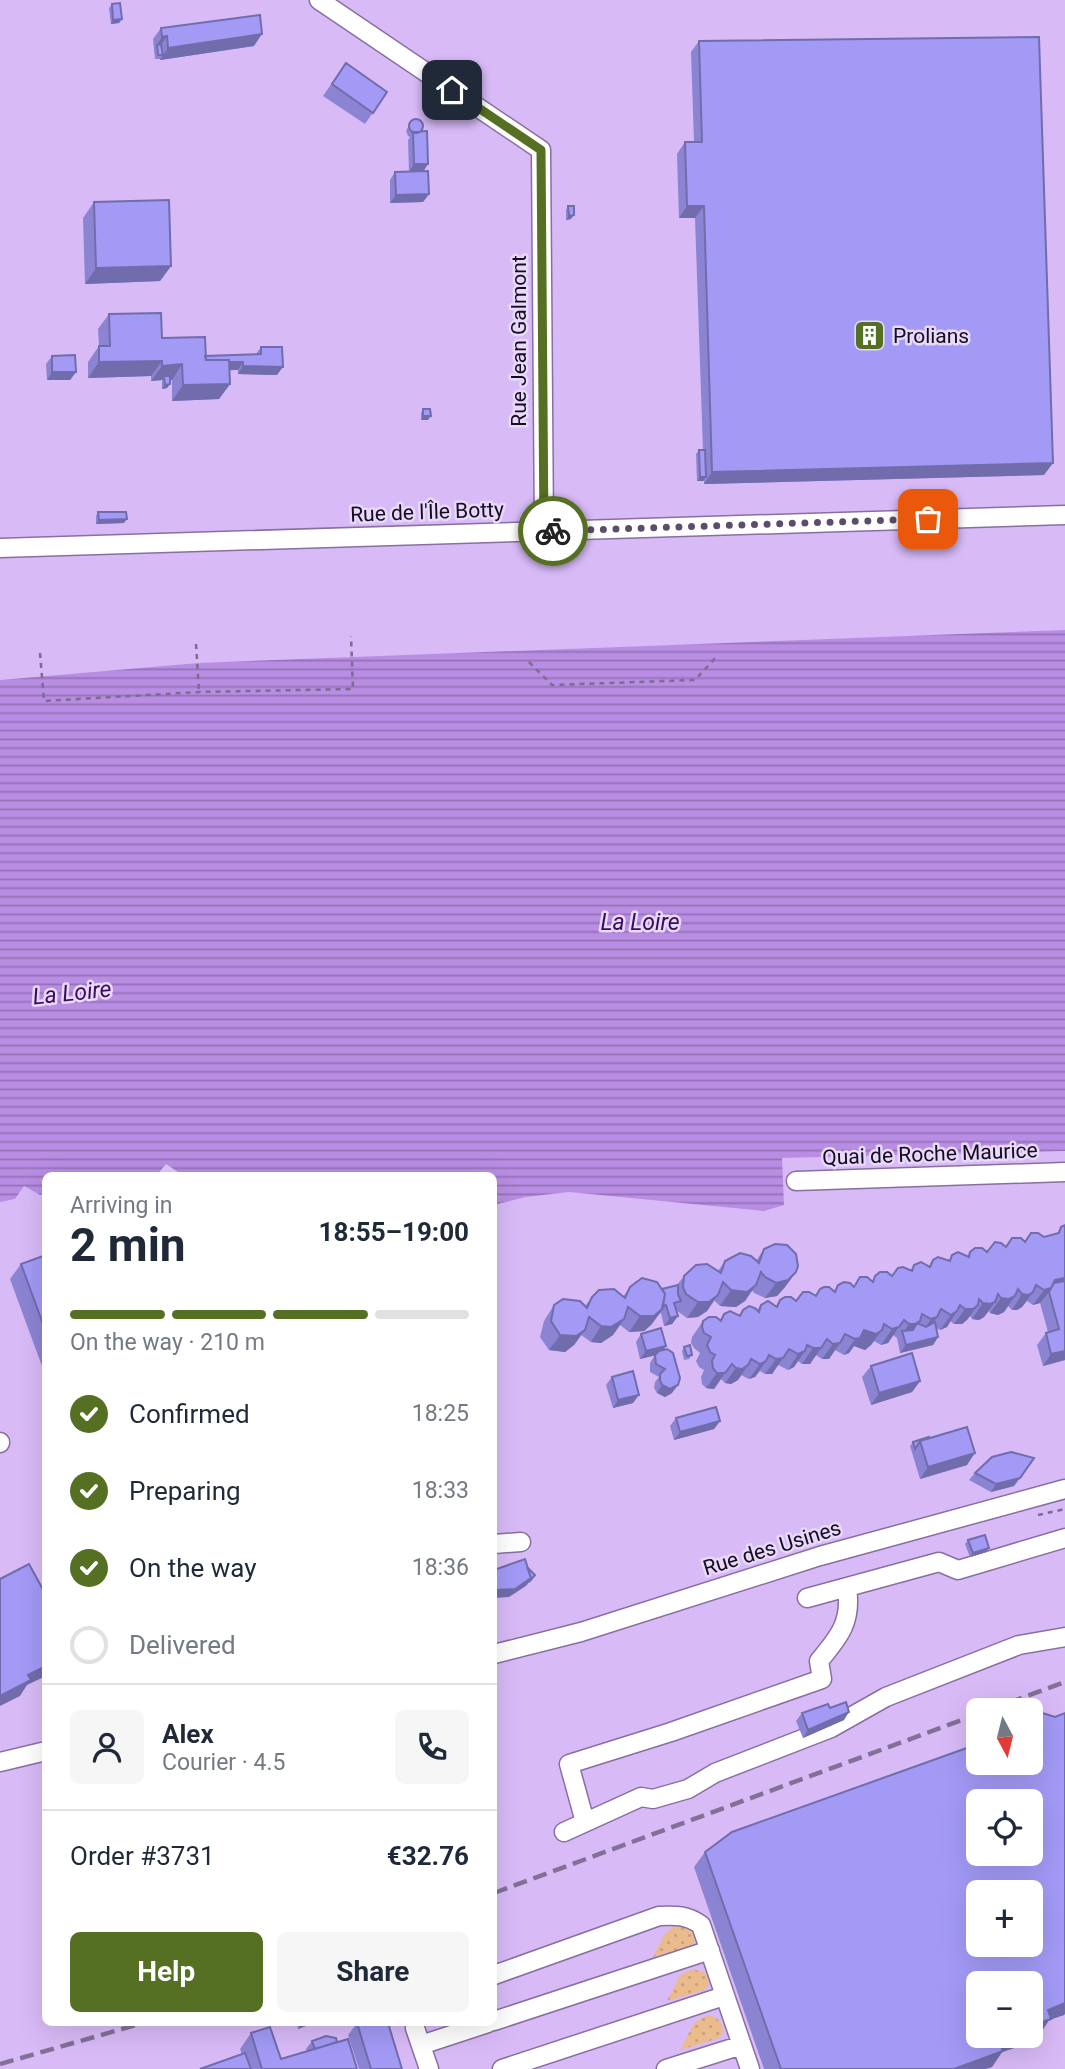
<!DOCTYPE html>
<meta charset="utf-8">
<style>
:root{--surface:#fff;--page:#f6f6f7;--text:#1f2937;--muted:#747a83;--line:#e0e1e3;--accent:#557023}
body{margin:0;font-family:Roboto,sans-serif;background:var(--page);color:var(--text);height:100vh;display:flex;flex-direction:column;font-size:26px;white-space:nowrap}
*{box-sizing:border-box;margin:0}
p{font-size:23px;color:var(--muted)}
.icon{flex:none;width:38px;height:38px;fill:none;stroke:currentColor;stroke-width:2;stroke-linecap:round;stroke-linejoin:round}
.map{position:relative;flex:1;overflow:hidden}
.sheet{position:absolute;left:42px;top:1172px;width:455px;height:854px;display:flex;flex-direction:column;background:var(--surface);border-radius:10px;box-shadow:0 7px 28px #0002}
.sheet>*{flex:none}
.needle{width:46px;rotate:173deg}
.fabs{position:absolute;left:966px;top:1698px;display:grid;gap:14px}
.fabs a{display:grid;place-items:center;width:77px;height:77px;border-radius:10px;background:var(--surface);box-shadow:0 7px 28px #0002;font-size:35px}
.pin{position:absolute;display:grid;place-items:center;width:60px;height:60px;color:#fff;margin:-30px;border-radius:14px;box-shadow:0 4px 10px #0006}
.courier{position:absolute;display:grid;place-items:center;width:70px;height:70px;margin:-35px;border:5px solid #557023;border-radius:50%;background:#fff;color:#222;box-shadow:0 2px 9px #0007}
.head em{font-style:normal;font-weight:700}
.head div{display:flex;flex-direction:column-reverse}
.head{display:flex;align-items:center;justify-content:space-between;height:119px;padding:0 28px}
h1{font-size:46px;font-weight:700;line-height:52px}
.bar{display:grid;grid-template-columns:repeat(4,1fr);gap:10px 7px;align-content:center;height:84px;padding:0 28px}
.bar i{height:9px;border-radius:5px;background:var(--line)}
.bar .on{background:var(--accent)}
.bar p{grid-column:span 4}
.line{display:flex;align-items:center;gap:18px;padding:0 28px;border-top:2px solid var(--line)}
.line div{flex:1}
.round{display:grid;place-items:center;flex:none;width:74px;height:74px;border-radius:10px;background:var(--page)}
ol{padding:0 28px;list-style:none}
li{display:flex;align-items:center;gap:21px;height:77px}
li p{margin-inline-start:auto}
li .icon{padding:7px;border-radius:50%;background:var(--accent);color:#fff;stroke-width:4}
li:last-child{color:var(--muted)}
li i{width:38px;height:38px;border:4px solid var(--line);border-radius:50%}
.action{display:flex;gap:14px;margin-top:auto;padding:14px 28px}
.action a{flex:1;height:80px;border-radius:10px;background:var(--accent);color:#fff;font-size:28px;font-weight:700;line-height:80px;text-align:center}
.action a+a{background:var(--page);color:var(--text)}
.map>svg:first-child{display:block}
</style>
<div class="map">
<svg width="1065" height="2069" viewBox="0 0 1065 2069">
<defs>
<pattern id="grass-dots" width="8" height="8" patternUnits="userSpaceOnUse" patternTransform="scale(1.75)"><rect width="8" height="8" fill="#eabc8d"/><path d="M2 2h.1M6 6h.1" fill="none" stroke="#c8a079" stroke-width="1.8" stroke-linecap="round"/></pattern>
<pattern id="water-rules" width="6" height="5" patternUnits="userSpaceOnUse" patternTransform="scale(1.75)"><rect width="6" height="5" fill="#b88de3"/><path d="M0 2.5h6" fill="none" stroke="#9472b7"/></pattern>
</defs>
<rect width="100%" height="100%" fill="#e1c6fd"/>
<path fill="#d8baf7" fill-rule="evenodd" d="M0 0H1065V630L198 663 0 680Z
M1065 1151V2069H0V1202L15 1199 24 1186 40 1195 45 1194 46 2023H494V1205L526 1197 569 1192 764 1211 784 1204 781 1158ZM978 1710H1031V1762H978ZM978 1801H1031V1853H978ZM978 1892H1031V1944H978ZM978 1983H1031V2035H978Z"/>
<path fill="url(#grass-dots)" d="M679 1925 694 1930 696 1940 692 1946 653 1957C660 1944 664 1928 679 1925Z
M693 1969 708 1974 709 1984 705 1990 667 2001 680 1975Z
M707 2015C717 2017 723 2021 723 2032L719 2038 680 2050 694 2023Z"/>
<path fill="url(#water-rules)" d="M1065 630V1151L782 1158 784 1205 764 1211 569 1192 526 1197 494 1205V1176H184L166 1164 156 1176H46L45 1194 40 1195 24 1186 15 1199 0 1202V680L198 663Z"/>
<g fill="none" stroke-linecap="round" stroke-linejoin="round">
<defs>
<path id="minor" d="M319 0 541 150 544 531
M0 548 1065 515
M796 1181 1065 1172
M0 1443V1442
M494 1544 521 1542
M807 1598 939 1562 958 1570 1065 1538
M494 1654 581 1632 820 1556 1065 1489
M0 1762 46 1751
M585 1822 569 1764 671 1732 822 1679 819 1661C840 1636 852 1621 847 1588
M564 1832 641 1797 653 1799 688 1789 715 1773 831 1728 886 1697 1019 1645 1065 1637
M494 1975 659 1916C676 1915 687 1915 701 1925L750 2069
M494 2021 710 1950
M415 2023V2028L429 2069
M421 2045 488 2023
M502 2069 724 1996
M666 2069 742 2045"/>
</defs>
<use href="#minor" stroke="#886fa2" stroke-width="21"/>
<path stroke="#7d6b91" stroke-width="2.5" stroke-dasharray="5 5" stroke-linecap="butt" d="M196 644 199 692
M40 653 44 701 199 692 353 689 351 636
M529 662 552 685 695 680 718 655
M1038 1515 1065 1509"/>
<use href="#minor" stroke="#fff" stroke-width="18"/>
<path stroke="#827096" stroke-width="4.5" stroke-dasharray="14 7" stroke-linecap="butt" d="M989 1710 1065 1682
M494 1893 978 1714
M0 2064 143 2023"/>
</g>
<path fill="#8b84d3" d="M112 4 119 23 111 24 109 8Z
M161 28 254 46 160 60V59H155L153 39Z
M699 41 1044 475 704 484V481H697L696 454 699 450H703L695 218H679L677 154 685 142H694L691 52Z
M346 63 387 92 365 124 323 96Z
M411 121 421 132 423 171 429 194 423 202 390 203V180L395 172H409L408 140 410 137 408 136 406 131Z
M94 202 171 266 160 281 85 284 83 218Z
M568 206 571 219 566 220V210Z
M109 314 162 338 205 356 256 354 261 347 277 375 238 374V370H230V384L219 399 172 401V380H170V384L167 388 162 389V380L151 381V376L88 378V362L99 346 98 329Z
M52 356 76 372 70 380H47L46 364Z
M423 409 428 420H421V413Z
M98 512 124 523 96 524V516Z
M1065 1225V1360L1043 1366 1037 1345 1046 1333 1048 1332 1040 1303 1033 1305 1027 1301 1022 1307 1017 1310H1012L1008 1306 1004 1312 998 1315 990 1313 989 1311 984 1317 979 1320 972 1319 970 1316 962 1324H954L950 1321 947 1327 940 1330 936 1328 938 1337 933 1345 900 1353 897 1338 893 1335 888 1343 881 1345 874 1341 871 1345 865 1350 854 1346 849 1353 844 1355 835 1350 829 1359H822L816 1355 810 1364H802L798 1361 794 1367 788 1370 778 1365 772 1374H765L760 1371 755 1377 749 1379 741 1375 738 1380 731 1384 725 1383 721 1379 714 1389 706 1388 702 1384 701 1377 704 1370 699 1367 696 1361 700 1353 694 1348 691 1343 692 1337 703 1321 720 1320 724 1314 738 1316 743 1310H757L761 1305 776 1306 780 1300 796 1301 815 1295 820 1289 834 1291 838 1285 854 1287 872 1281 875 1276H892L910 1271 914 1265 929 1266 933 1260 948 1261 952 1255 967 1256 970 1252H987L1006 1247 1057 1233 1061 1227Z
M764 1249 796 1272 785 1287 777 1296 765 1298 754 1293 752 1290 745 1301 736 1307 720 1306 714 1300 707 1311 698 1317 687 1318 676 1310 678 1316 672 1324 664 1326 661 1313 659 1314 651 1325 644 1331 629 1332 620 1325 613 1335 601 1343 591 1342 581 1335 574 1345 565 1352 549 1350 540 1337 544 1321 554 1305 585 1306 592 1297H623L630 1287 662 1289 677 1285 684 1276 718 1271 725 1261H756Z
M46 1255V1377L10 1279 21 1264Z
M641 1334 666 1346 663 1350 672 1393 665 1397 657 1393 654 1388 655 1382 659 1377 650 1372V1363L655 1355 640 1359 636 1342Z
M684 1347 692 1355 689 1359 684 1360 682 1351Z
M871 1366 920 1381 912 1392 871 1405 862 1377Z
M612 1377 633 1403 613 1408 606 1385Z
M676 1418 720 1421 714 1429 674 1440 670 1426Z
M930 1438 967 1465 920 1479 910 1446 913 1442Z
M975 1473 1014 1486 991 1492 969 1480Z
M968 1540 986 1552 970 1557 965 1544Z
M830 1708 844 1720 803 1738 796 1721 802 1713Z
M705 1852 1064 2015 1049 2020 1040 2034 1027 2039 1023 2045 1002 2052 992 2067 985 2069H764L694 1867Z
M297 2023H314L298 2029Z
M357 2023 402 2069H359L348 2035Z
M251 2033 281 2059 307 2051 306 2049 312 2041 337 2042 357 2069H200L242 2054 240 2049Z"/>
<path fill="#716cac" d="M122 19 119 23 111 24 113 20Z
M262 34 254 46 160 60 168 48Z
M167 36 159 48 157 45 154 49 162 37Z
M414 164H428L423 172H409Z
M429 194 423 202 390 203 396 195Z
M687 206H704L695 218H679Z
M574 215 571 219 566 220 569 216Z
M171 266 160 281 85 284 96 268Z
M162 361 151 376 88 378 99 362Z
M243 362 238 370 195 371 200 363Z
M182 364 172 380H165L164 376 162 380 151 381 162 366Z
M243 366 283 367 277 375 238 374Z
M52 372H76L70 380H47Z
M170 384 167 388 162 389 165 385Z
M230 384 219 399 172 401 183 385Z
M423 416H431L428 420H421Z
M1053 463 1044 475 704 484 712 472Z
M700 477H706L703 481H697Z
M127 519 124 523 96 524 99 520Z
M796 1272 785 1287 777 1296 765 1298 776 1283Z
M1065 1278V1284L1049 1292 1040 1303 1033 1305 1044 1290 1055 1280Z
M756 1285 745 1301 736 1307 720 1306 731 1290Z
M1033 1292 1022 1307 1017 1310H1012L1022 1294Z
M718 1295 707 1311 698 1317 687 1318 698 1302Z
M1015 1296 1004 1312 998 1315 990 1313 1001 1298Z
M995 1302 984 1317 979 1320 972 1319 983 1303Z
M666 1305 651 1325 644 1331 629 1332 640 1316Z
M978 1305 967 1320 962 1324H954L965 1309Z
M957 1311 947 1327 940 1330 951 1315Z
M678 1316 672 1324 664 1326 670 1318Z
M937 1317 926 1333 920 1335 931 1319Z
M624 1319 613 1335 601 1343 591 1342 601 1326Z
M920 1321 909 1336 903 1333 909 1324Z
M899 1327 888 1343 881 1345 892 1329Z
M585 1330 574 1345 565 1352 549 1350 560 1335Z
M864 1330H882L871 1345 865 1350 854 1346 849 1353 844 1355 855 1339Z
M938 1337 933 1345 900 1353 906 1345Z
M840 1343 829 1359H822L833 1344Z
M666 1346 661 1354 640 1359 646 1351Z
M813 1348H821L810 1364H802Z
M805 1351 794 1367 788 1370 798 1354Z
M1065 1351V1360L1043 1366 1051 1354Z
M783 1358 772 1374H765L776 1359Z
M766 1361 755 1377 749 1379 760 1364Z
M748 1365 738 1380 731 1384 725 1383 736 1368Z
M717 1373H725L714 1389 706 1388Z
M920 1381 912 1392 871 1405 879 1393Z
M662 1385H678L672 1393 665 1397 657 1393Z
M639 1395 633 1403 613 1408 618 1400Z
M720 1421 714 1429 674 1440 680 1432Z
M975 1453 967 1465 920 1479 928 1467Z
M1020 1478 1014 1486 991 1492 996 1484Z
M989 1548 986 1552 970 1557 973 1553Z
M535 1575 526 1586 509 1597 494 1598V1593L495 1590Z
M46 1666V1676L27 1685 20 1696 0 1706V1696L28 1675Z
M849 1712 844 1720 803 1738 808 1730Z
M1065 2003V2014L1064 2015 1049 2020 1040 2034 1027 2039 1023 2045 1002 2052 992 2067 985 2069H954L999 2042 1017 2035H1031V2028L1048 2010Z
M302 2023H314L298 2029Z"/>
<path fill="#a29af5" stroke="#716cac" stroke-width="2" fill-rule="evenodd" d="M120 3 122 19 113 20 112 4Z
M260 15 262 34 168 48 167 36 162 37 161 28Z
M1039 37 1053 463 712 472 704 206H687L685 142H702L699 41Z
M161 44 163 55H158L157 45Z
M346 63 387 92 373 113 332 84Z
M409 126a7 7 0 1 1 14 0a7 7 0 1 1-14 0Z
M427 131 428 164H414L413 132Z
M428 171 429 194 396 195 395 172Z
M169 200 171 266 96 268 94 202Z
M568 206H574V215L569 216Z
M161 313 162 338 205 337 206 360H229L230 384 183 385 182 364 162 366V361L99 362V346H110L109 314Z
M261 347H282L283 367 243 366V362H229V360H206L205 356 261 354Z
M75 355 76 372H52V356Z
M164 376H170V384L165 385Z
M423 409H430L431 416H423Z
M699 450H705L706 477H700Z
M98 512H126L127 519 99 520Z
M1065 1225V1278L1055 1280 1051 1288 1044 1290 1036 1285 1033 1292 1028 1295 1022 1294 1018 1289 1015 1296 1009 1299 1001 1298 998 1294 995 1302 990 1304 983 1303 979 1299 978 1305 973 1309H965L960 1305 957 1311 951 1315 941 1309 937 1317 931 1319 922 1314 920 1321 915 1324H909L904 1320 899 1327 892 1329 884 1324 882 1330 876 1334 864 1330 860 1338 855 1339 845 1334 840 1343 833 1344 827 1339 821 1348H813L807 1345 805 1351 798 1354 789 1349 783 1358 776 1359 769 1355 766 1361 760 1364 751 1359 748 1365 742 1369 736 1368 732 1364 725 1373H717L713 1368 712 1361 715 1355 710 1352 707 1345 711 1337 704 1333 702 1327 703 1321 709 1317H716L721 1321 724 1314 730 1311 740 1316 743 1310 749 1306 755 1308 759 1312 761 1305 768 1301 777 1307 780 1300 785 1297H791L796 1301 803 1292H809L816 1296 820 1289 824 1287H829L835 1292 838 1285 844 1282 850 1283 854 1287 860 1277H867L873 1282 875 1276 880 1272H887L892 1276 898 1268 903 1267 912 1271 914 1265 921 1262 930 1267 933 1260 938 1257 950 1261 952 1255 958 1252 969 1257 970 1252 975 1248H982L987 1252 995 1242 1001 1243 1006 1247 1012 1238H1021L1025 1242 1031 1233H1038L1044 1237 1059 1233 1061 1227Z
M775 1244 787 1245 796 1254 798 1266 796 1272 788 1280 776 1283 765 1277 761 1272 756 1285 747 1292 731 1290 723 1282 718 1295 709 1302H698L686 1294 683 1287 684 1276 696 1265 707 1264 721 1273 725 1261 740 1253 751 1256 759 1263 764 1249Z
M46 1255V1332L21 1264Z
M642 1278 657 1282 665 1294 662 1309 654 1316H640L628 1307 624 1319 611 1327 601 1326 589 1317 585 1330 576 1336 560 1335 551 1321 554 1305 563 1299 580 1301 587 1308 592 1297 599 1290 614 1289 625 1298 630 1287Z
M1065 1281V1351L1051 1354 1046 1333 1059 1329 1049 1292 1054 1283Z
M678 1285V1294L681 1301 674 1303 678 1316 670 1318 666 1305 663 1306 665 1294 662 1289Z
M935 1322 938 1337 906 1345 902 1331 913 1330 917 1323 926 1327Z
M661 1328 666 1346 646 1351 641 1334Z
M690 1345 692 1355 687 1356 684 1347Z
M667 1349 673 1353 680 1378 678 1385 670 1389 662 1385 660 1380V1374L665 1369 656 1364 655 1355 659 1351Z
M912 1353 920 1381 879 1393 871 1366Z
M633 1371 639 1395 618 1400 612 1377Z
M716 1407 720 1421 680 1432 676 1418Z
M967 1427 975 1453 928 1467 920 1441Z
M929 1437 930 1438 920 1441 915 1449 913 1442Z
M1011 1452 1034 1458 1020 1478 996 1484 975 1473 992 1457Z
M985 1535 989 1548 973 1553 968 1540Z
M525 1559 531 1578 515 1589 495 1590 494 1585V1570Z
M29 1564 46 1595V1666L28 1675 31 1680 0 1696V1579Z
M527 1567 535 1575 529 1582 531 1578Z
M846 1702 849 1712 808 1730 802 1713 828 1704 830 1708Z
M1036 1711 1055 1717 1065 1713V2003L1048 2010 1051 2019 1033 2025 1034 2029 1031 2030V1983H978V2035H1017L999 2042 1003 2051 954 2069H781L705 1852 732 1832 978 1744V1762H1031V1716ZM978 1801H1031V1853H978ZM978 1892H1031V1944H978Z
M357 2023H388L402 2069H371Z
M270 2027 281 2059 348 2039 357 2069H262L251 2033Z
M326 2036 336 2038 337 2042 315 2049 312 2041Z
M245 2053 251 2069H200Z"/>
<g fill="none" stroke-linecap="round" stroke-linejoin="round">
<path stroke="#5c4d6d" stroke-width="7" stroke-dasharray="0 12.6" d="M553 531 928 519"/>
<path stroke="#557023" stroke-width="9" d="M452 90 541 150 544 531H553"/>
</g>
<defs>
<symbol id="building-square" viewBox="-11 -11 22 22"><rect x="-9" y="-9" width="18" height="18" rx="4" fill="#557023" stroke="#e8d8fa"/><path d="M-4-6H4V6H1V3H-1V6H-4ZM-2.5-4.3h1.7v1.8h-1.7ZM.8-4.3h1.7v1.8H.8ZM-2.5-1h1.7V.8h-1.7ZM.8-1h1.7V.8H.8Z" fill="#fff"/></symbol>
</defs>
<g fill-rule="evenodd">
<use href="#building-square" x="852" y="318" width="35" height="35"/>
</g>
<g text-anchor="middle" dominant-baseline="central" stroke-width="5" stroke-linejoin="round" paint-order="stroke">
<g font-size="21" fill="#150c1f" stroke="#e8d8fa" text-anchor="start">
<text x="893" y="336">Prolians</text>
</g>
<g font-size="21" fill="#150c1f" stroke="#e8d8fa">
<text transform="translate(519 341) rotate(-90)">Rue Jean Galmont</text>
<text transform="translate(427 512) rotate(-2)">Rue de l'Île Botty</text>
<text transform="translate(930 1154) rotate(-2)">Quai de Roche Maurice</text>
<text transform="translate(772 1548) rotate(-17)">Rue des Usines</text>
</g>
<g font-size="23" font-style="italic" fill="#3a0c59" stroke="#e8d8fa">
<text x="640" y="922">La Loire</text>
<text transform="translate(72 993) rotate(-6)">La Loire</text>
</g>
</g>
</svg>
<div class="fabs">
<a><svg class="needle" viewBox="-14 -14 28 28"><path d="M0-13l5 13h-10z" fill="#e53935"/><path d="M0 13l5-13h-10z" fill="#747a83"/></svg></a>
<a><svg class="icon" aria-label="locate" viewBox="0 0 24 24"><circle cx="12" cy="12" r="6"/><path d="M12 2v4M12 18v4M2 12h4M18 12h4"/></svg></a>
<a>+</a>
<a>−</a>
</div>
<div class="pin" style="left:928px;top:519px;background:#ea580c"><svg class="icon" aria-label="bag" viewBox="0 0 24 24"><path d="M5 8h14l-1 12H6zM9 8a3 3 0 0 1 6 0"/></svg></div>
<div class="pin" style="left:452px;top:90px;background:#1f2937"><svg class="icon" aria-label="home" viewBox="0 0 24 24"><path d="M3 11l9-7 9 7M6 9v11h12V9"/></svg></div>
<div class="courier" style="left:553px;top:531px"><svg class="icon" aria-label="bike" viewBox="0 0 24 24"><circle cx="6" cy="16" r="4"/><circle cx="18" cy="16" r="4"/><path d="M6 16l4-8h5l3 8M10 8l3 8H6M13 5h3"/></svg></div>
<section class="sheet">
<div class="head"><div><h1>2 min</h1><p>Arriving in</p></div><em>18:55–19:00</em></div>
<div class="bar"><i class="on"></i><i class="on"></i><i class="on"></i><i></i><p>On the way · 210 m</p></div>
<ol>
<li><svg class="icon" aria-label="check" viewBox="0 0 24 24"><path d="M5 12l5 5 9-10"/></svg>Confirmed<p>18:25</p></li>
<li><svg class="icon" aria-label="check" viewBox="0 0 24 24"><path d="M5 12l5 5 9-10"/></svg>Preparing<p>18:33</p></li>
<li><svg class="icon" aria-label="check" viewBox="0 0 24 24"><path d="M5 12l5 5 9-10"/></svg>On the way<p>18:36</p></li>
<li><i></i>Delivered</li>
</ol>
<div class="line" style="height:126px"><a class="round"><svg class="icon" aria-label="person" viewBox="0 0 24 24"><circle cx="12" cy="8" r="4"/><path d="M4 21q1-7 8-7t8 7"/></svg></a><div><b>Alex</b><p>Courier · 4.5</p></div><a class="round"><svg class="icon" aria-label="phone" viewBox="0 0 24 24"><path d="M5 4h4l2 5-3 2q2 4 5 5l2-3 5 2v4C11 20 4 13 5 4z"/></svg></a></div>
<div class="line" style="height:91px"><div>Order #3731</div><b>€32.76</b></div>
<div class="action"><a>Help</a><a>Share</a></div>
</section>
</div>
